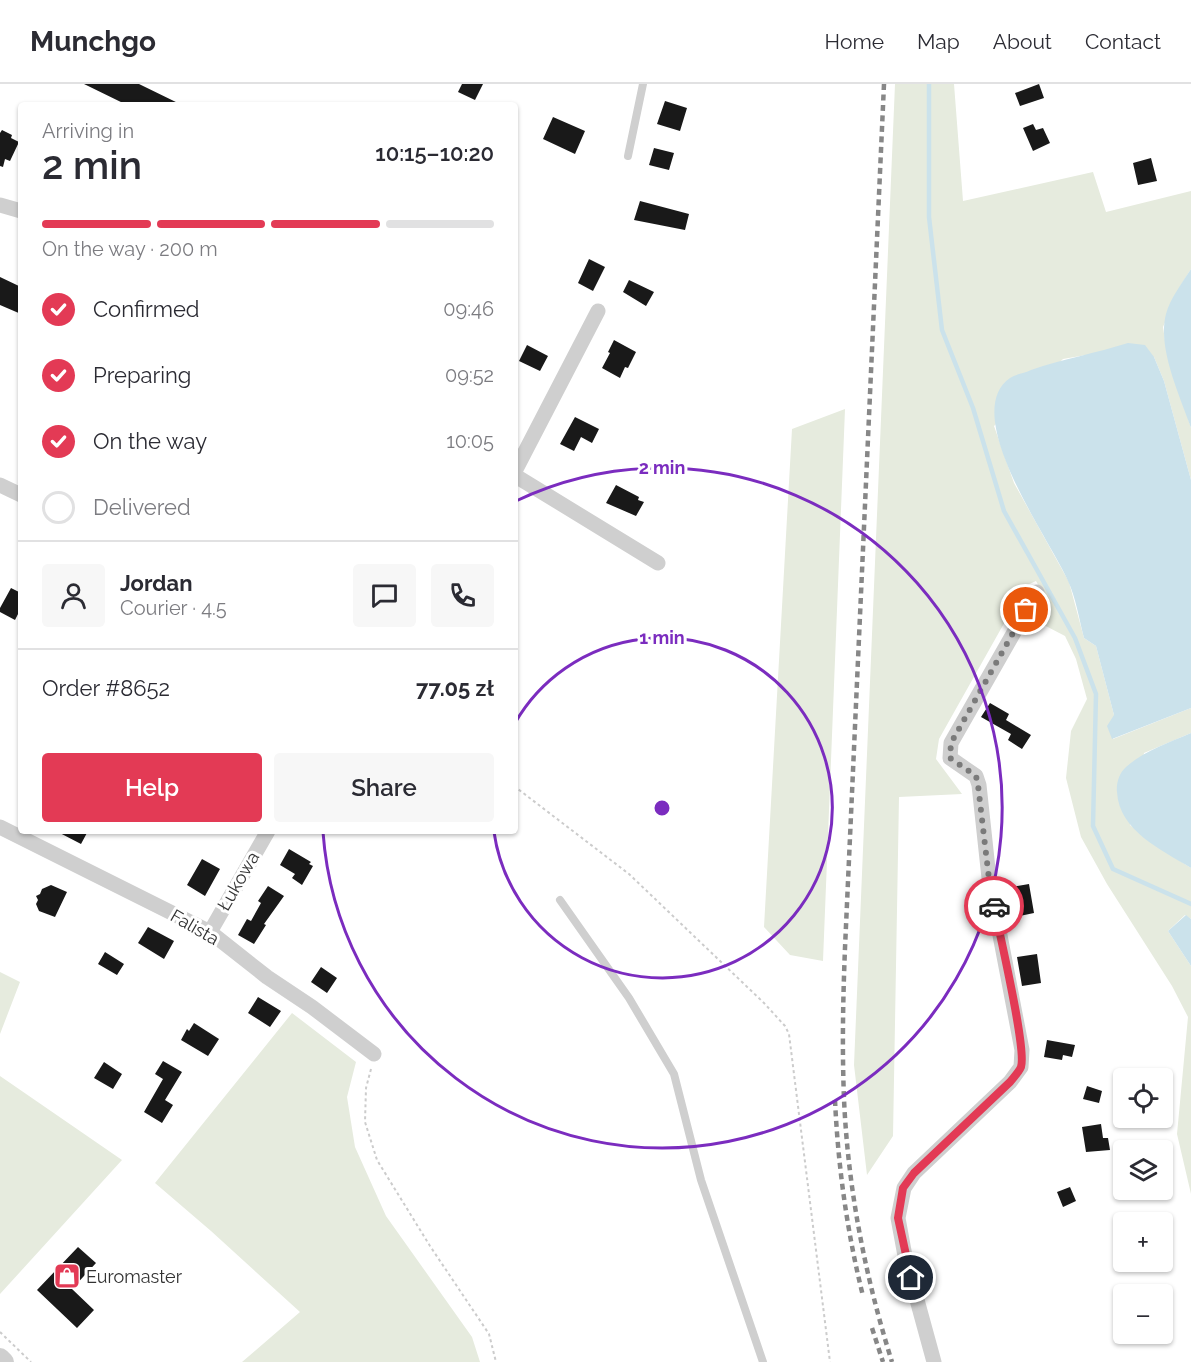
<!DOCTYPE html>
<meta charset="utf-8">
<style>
:root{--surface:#fff;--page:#f7f7f7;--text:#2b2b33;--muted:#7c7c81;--line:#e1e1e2;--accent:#e33a55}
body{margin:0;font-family:Raleway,sans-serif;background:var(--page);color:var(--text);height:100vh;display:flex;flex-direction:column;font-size:22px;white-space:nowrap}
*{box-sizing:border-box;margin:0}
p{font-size:20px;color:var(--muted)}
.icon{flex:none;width:33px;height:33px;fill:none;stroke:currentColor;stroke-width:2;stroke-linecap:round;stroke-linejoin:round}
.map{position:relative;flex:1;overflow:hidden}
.drawer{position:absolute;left:18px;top:18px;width:500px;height:732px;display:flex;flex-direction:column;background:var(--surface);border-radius:6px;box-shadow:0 2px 4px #0004}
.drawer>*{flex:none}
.buttons{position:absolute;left:1113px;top:984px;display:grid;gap:12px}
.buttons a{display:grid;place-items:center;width:60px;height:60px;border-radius:6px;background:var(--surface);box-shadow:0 2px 4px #0004;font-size:30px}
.pin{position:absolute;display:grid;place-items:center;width:51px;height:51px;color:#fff;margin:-26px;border:3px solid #fff;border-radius:50%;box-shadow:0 2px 6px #0007}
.courier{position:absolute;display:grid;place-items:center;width:60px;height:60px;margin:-30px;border:4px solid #e33a55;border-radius:50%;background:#fff;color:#222;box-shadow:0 2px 8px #0007}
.headline em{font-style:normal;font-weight:600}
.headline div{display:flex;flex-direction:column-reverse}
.headline{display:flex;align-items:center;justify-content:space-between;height:102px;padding:0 24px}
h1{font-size:39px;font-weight:600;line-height:45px}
.bar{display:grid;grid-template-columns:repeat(4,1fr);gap:9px 6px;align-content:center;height:72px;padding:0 24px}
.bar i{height:8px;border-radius:4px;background:var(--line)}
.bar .selected{background:var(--accent)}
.bar p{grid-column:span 4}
.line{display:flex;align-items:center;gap:15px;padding:0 24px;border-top:2px solid var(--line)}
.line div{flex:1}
.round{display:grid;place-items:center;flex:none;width:63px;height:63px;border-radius:6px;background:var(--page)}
ol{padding:0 24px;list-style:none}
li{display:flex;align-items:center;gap:18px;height:66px}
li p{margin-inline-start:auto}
li .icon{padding:6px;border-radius:50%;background:var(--accent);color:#fff;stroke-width:4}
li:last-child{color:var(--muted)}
li i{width:33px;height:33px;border:3px solid var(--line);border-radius:50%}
.action{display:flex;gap:12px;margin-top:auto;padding:12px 24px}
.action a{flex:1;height:69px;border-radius:6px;background:var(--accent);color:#fff;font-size:24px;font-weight:600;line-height:69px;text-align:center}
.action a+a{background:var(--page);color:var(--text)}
header{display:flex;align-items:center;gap:36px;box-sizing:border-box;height:84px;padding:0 30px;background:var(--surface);border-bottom:2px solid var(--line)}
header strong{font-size:28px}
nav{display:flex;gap:33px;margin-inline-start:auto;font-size:21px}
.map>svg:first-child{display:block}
</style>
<header>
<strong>Munchgo</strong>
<nav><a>Home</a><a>Map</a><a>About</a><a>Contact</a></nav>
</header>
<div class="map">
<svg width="1191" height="1278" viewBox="0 0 1191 1278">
<rect width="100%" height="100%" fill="#fff"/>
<path fill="#e6ebde" d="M895 0H954L963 117 1093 88 1106 128 1191 107V185L1181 201 1163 243 1167 269 1191 344V396L1164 297 1154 273 1086 271 1063 275 994 342 1014 399 1069 498 1084 554 1096 562 1114 631 1113 655 1191 624V649L1144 669 1130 741 1152 759 1191 784V835L1185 831 1168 847 1191 882V1110L1177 1050 1188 933 1172 902 1107 800 1081 753 1066 694 1071 647 1087 615 1076 575 1065 552 1040 539 1048 518 1036 497 1025 502 939 655 936 675 962 710 899 713 893 1052 867 1091 854 981Z
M845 325 823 877 790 871 764 843 792 345Z
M0 888 20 898 0 950Z
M292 929 356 978 347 1013 355 1063 386 1132 472 1253 480 1278H242L300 1228 211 1147 155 1099Z
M0 992 122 1076 0 1210Z"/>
<path fill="#cbe2eb" d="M1191 185V344C1180 312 1157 264 1166 230 1170 215 1182 199 1191 185Z
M1128 259 1145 261 1154 273 1164 297 1191 396V624L1112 655 1107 642 1114 631 1096 562 1084 554C1079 535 1076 514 1068 497 1051 457 958 330 1010 294 1016 290 1025 289 1031 286 1063 275 1096 269 1128 259Z
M1191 649V784C1162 766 1119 747 1117 708 1116 700 1119 689 1126 683 1144 667 1168 659 1191 649Z
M1186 831 1191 835V882L1168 847Z"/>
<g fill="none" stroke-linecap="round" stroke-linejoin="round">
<path stroke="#cbe2eb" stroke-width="4.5" d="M929 0V133L942 246 973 324 1004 427 1075 554 1096 610 1093 742 1113 785 1191 820"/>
</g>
<path fill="#191919" d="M84 0H139L182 21H127Z
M462 0H483L475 16 458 8Z
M1039 0 1044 14 1020 22 1015 9Z
M665 17 687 24 680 47 657 40Z
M553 33 585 47 575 70 543 55Z
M1033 40 1036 46 1043 44 1050 59 1033 67 1023 44Z
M2 46 12 51 11 54 19 58 10 77 5 75 3 83 0 82V49Z
M654 64 674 69 669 86 649 81Z
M1151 74 1157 97 1138 101 1133 79Z
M640 117 689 130 685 146 634 136Z
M589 175 605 183 593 207 578 199Z
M0 193 21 203V230L0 221Z
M629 196 654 208 646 222 623 208Z
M614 256 636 268 628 284 625 283 620 294 602 284 610 269 608 268Z
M527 261 548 272 540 287 519 277Z
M575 333 599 345 592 359 581 353 574 367 560 360Z
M616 401 639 413 638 416 644 418 636 432 606 419Z
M11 504 21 509V524L15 536 0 528V524Z
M990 619 1009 630 1006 636 1031 651 1022 665 1008 656 1011 650 981 633Z
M56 747H88L81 760Z
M289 765 311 778 309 780 313 782 302 801 292 794 295 790 280 781Z
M202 775 220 785 205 812 187 801Z
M1029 800 1034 829 1015 833 1011 803Z
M51 801 67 808 55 833 39 827 36 820 38 816 36 812 40 810 42 805Z
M268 802 284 812 264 840 266 841 254 860 238 851 247 835 251 837 261 819 258 817Z
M148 843 174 857 164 875 138 859Z
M105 868 124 880 117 891 98 880Z
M1037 870 1041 899 1022 902 1017 873Z
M321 883 337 894 327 909 311 898Z
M258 913 281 927 270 943 248 929Z
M194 939 219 955 208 972 181 956 187 945 189 947Z
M1047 956 1075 961 1072 973 1063 971 1062 976 1044 973Z
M163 977 182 988 165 1016 173 1021 162 1039 144 1028 163 995 155 990Z
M104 978 122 990 113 1005 94 994Z
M1087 1002 1102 1007 1099 1019 1083 1015Z
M1101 1040 1103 1054H1108L1110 1066 1086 1068 1082 1043Z
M1070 1103 1076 1117 1063 1123 1057 1108Z
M78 1163 96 1179 72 1205 94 1226 77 1244 37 1206Z"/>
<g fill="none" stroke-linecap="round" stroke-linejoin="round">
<path stroke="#ccc" stroke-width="2" stroke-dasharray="3 3" stroke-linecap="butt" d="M514 702 629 790 764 919 785 942 789 950 830 1278
M371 985 366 1004 365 1038 377 1076 430 1162 489 1250 496 1278
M0 1248 31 1278"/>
<path stroke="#cfcfcf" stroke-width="8" d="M628 72 643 0
M560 816 629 914 674 990 701 1096 763 1278"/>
<path stroke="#cfcfcf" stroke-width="15" d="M0 121 21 127
M514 389 598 227
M514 391 658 479
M0 401 21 411
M0 743 210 848 267 893 312 923 374 970
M210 848 268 747
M934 1278 905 1172 898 1134 904 1104 914 1089 1010 998 1021 983 1022 966 989 794 979 701 976 692 950 674 951 659 1037 508"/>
<path stroke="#cfcfcf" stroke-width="20" d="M0 1274 4 1278"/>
<path stroke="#878787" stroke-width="4.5" stroke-dasharray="6 4.5" stroke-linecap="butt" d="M884 0 845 864C843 914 842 964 844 1015 848 1105 865 1192 892 1278
M835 1016C838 1082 847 1148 863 1212
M872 1244 883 1278"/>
</g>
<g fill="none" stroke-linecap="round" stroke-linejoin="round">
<path stroke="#7a7a7a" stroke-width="6" stroke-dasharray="0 10.8" d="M994 822 989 795 978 701 976 692 950 674 951 659 1026 526"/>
<path stroke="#e33a55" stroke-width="8" d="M911 1194 898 1134 903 1104 914 1089 1010 998C1013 994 1019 988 1021 983 1027 965 999 848 994 822"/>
</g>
<g fill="none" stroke="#7b2cbf" stroke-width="3">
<path d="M515 639A170 170 0 1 1 494 748"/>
<path d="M516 417A340 340 0 1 1 323 748"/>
</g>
<defs>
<symbol id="shop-square" viewBox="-11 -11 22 22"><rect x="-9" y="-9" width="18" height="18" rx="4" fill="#e33a55" stroke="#fff"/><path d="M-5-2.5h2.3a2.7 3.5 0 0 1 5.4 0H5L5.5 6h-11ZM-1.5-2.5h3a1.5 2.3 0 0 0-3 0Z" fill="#fff"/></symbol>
</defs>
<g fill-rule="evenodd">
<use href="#shop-square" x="52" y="1177" width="30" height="30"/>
</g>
<g text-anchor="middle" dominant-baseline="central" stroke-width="6" stroke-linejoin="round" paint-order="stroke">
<g font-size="18" fill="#323232" stroke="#fff">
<text transform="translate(238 797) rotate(-60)">Łukowa</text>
<text transform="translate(195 843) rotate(30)">Falista</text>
</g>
<g font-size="18" fill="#323232" stroke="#fff" text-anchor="start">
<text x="86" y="1192">Euromaster</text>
</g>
</g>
<circle cx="662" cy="724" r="9" fill="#7b2cbf" stroke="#fff" stroke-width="3"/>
<g font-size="18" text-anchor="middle" font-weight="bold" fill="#7b2cbf" stroke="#fff" stroke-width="6" stroke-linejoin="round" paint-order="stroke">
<text x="662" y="390">2 min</text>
<text x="662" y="560">1 min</text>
</g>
</svg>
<div class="buttons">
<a><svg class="icon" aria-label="locate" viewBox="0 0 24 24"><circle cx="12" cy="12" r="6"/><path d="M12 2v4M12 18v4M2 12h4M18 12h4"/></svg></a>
<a><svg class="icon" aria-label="layers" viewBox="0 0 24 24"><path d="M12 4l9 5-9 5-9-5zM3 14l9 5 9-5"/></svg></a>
<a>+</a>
<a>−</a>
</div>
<div class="pin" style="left:1026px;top:526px;background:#ea580c"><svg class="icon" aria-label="bag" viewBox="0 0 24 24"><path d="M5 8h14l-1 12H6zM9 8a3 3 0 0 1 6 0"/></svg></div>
<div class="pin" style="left:911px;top:1194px;background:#1f2937"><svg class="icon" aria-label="home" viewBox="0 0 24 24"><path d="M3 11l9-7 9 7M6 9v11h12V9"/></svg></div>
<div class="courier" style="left:994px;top:822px"><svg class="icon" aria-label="car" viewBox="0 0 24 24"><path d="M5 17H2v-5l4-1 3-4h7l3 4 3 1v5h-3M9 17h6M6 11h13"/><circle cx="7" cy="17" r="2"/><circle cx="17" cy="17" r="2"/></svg></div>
<section class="drawer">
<div class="headline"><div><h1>2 min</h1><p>Arriving in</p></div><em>10:15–10:20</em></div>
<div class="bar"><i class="selected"></i><i class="selected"></i><i class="selected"></i><i></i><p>On the way · 200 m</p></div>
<ol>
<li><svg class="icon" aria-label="check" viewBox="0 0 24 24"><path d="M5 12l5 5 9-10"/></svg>Confirmed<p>09:46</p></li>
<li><svg class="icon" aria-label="check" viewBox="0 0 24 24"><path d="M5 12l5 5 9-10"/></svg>Preparing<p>09:52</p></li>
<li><svg class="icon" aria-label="check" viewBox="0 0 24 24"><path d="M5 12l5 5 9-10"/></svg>On the way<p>10:05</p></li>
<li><i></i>Delivered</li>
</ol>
<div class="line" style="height:108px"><a class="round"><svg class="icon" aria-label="person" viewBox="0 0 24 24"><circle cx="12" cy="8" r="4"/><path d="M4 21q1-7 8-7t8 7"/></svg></a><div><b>Jordan</b><p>Courier · 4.5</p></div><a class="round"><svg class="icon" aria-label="chat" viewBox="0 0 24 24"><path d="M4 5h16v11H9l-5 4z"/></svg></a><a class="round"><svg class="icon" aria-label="phone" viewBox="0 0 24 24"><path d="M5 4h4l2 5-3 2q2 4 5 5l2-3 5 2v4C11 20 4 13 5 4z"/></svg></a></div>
<div class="line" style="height:78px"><div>Order #8652</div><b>77.05 zł</b></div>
<div class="action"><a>Help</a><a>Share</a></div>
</section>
</div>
